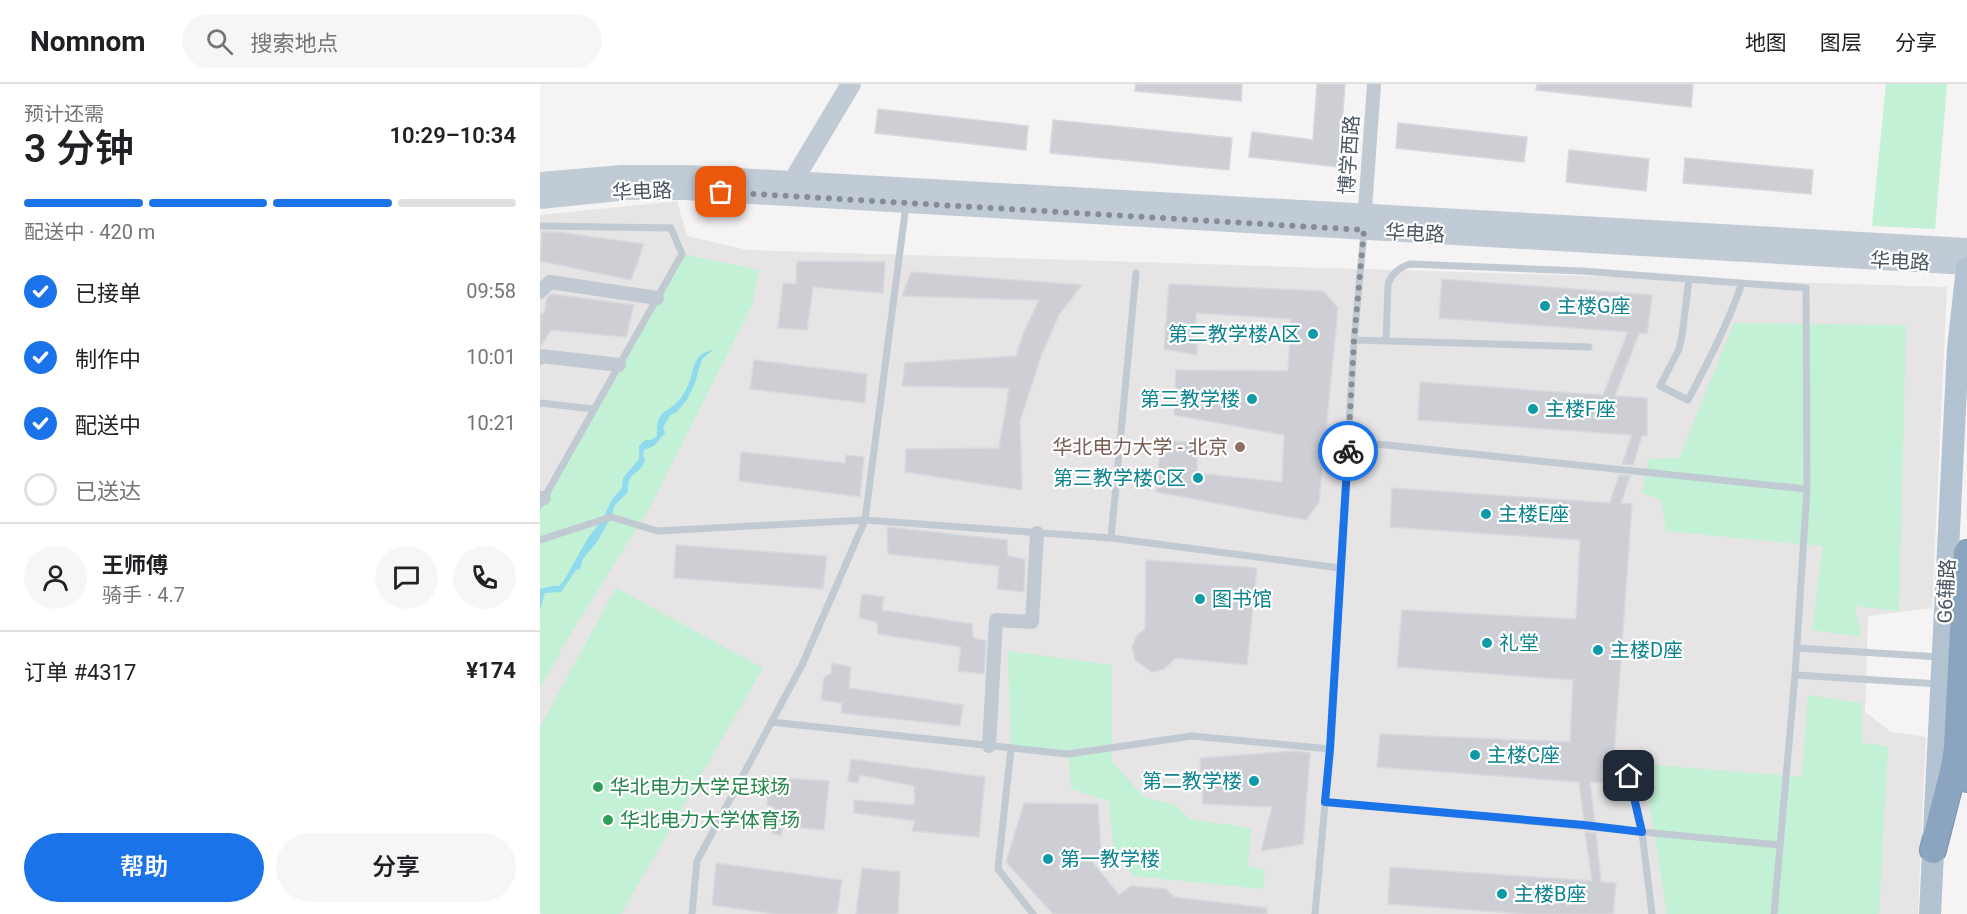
<!DOCTYPE html>
<html lang="zh">
<meta charset="utf-8">
<style>
:root{--surface:#fff;--page:#f6f6f6;--text:#202124;--muted:#757577;--line:#e0e0e0;--accent:#1a73e8}
body{margin:0;font-family:Roboto,"Noto Sans SC",sans-serif;background:var(--page);color:var(--text);height:100vh;display:flex;flex-direction:column;font-size:22px;white-space:nowrap}
*{box-sizing:border-box;margin:0}
p{font-size:20px;color:var(--muted)}
.icon{flex:none;width:33px;height:33px;fill:none;stroke:currentColor;stroke-width:2;stroke-linecap:round;stroke-linejoin:round}
.map{position:relative;flex:1;overflow:hidden}
.details{display:flex;flex-direction:column;background:var(--surface);width:540px}
.details>*{flex:none}
.pin{position:absolute;display:grid;place-items:center;width:51px;height:51px;color:#fff;margin:-26px;border-radius:12px;box-shadow:0 3px 9px #0006}
.courier{position:absolute;display:grid;place-items:center;width:60px;height:60px;margin:-30px;border:4px solid #1a73e8;border-radius:50%;background:#fff;color:#222;box-shadow:0 2px 8px #0007}
.overview em{font-style:normal;font-weight:600}
.overview div{display:flex;flex-direction:column-reverse}
.overview{display:flex;align-items:center;justify-content:space-between;height:102px;padding:0 24px}
h1{font-size:39px;font-weight:600;line-height:45px}
.bar{display:grid;grid-template-columns:repeat(4,1fr);gap:9px 6px;align-content:center;height:72px;padding:0 24px}
.bar i{height:8px;border-radius:4px;background:var(--line)}
.bar .current{background:var(--accent)}
.bar p{grid-column:span 4}
.line{display:flex;align-items:center;gap:15px;padding:0 24px;border-top:2px solid var(--line)}
.line div{flex:1}
.round{display:grid;place-items:center;flex:none;width:63px;height:63px;border-radius:32px;background:var(--page)}
ol{padding:0 24px;list-style:none}
li{display:flex;align-items:center;gap:18px;height:66px}
li p{margin-inline-start:auto}
li .icon{padding:6px;border-radius:50%;background:var(--accent);color:#fff;stroke-width:4}
li:last-child{color:var(--muted)}
li i{width:33px;height:33px;border:3px solid var(--line);border-radius:50%}
.cta{display:flex;gap:12px;margin-top:auto;padding:12px 24px}
.cta a{flex:1;height:69px;border-radius:36px;background:var(--accent);color:#fff;font-size:24px;font-weight:600;line-height:69px;text-align:center}
.cta a+a{background:var(--page);color:var(--text)}
header{display:flex;align-items:center;gap:36px;box-sizing:border-box;height:84px;padding:0 30px;background:var(--surface);border-bottom:2px solid var(--line)}
header strong{font-size:28px}
nav{display:flex;gap:33px;margin-inline-start:auto;font-size:21px}
.search{width:420px;height:54px;background:var(--page);display:flex;align-items:center;gap:15px;box-sizing:border-box;padding:0 21px;border-radius:33px;color:var(--muted);font-size:22px}
main{display:flex;flex:1;min-height:0}
.map>svg:first-child{display:block}
</style>
<header>
<strong>Nomnom</strong>
<div class="search"><svg class="icon" aria-label="search" viewBox="0 0 24 24"><circle cx="10" cy="10" r="6"/><path d="M15 15l6 6"/></svg>搜索地点</div>
<nav><a>地图</a><a>图层</a><a>分享</a></nav>
</header>
<main>
<section class="details">
<div class="overview"><div><h1>3 分钟</h1><p>预计还需</p></div><em>10:29–10:34</em></div>
<div class="bar"><i class="current"></i><i class="current"></i><i class="current"></i><i></i><p>配送中 · 420 m</p></div>
<ol>
<li><svg class="icon" aria-label="check" viewBox="0 0 24 24"><path d="M5 12l5 5 9-10"/></svg>已接单<p>09:58</p></li>
<li><svg class="icon" aria-label="check" viewBox="0 0 24 24"><path d="M5 12l5 5 9-10"/></svg>制作中<p>10:01</p></li>
<li><svg class="icon" aria-label="check" viewBox="0 0 24 24"><path d="M5 12l5 5 9-10"/></svg>配送中<p>10:21</p></li>
<li><i></i>已送达</li>
</ol>
<div class="line" style="height:108px"><a class="round"><svg class="icon" aria-label="person" viewBox="0 0 24 24"><circle cx="12" cy="8" r="4"/><path d="M4 21q1-7 8-7t8 7"/></svg></a><div><b>王师傅</b><p>骑手 · 4.7</p></div><a class="round"><svg class="icon" aria-label="chat" viewBox="0 0 24 24"><path d="M4 5h16v11H9l-5 4z"/></svg></a><a class="round"><svg class="icon" aria-label="phone" viewBox="0 0 24 24"><path d="M5 4h4l2 5-3 2q2 4 5 5l2-3 5 2v4C11 20 4 13 5 4z"/></svg></a></div>
<div class="line" style="height:78px"><div>订单 #4317</div><b>¥174</b></div>
<div class="cta"><a>帮助</a><a>分享</a></div>
</section>
<div class="map">
<svg width="1427" height="830" viewBox="0 0 1427 830">
<rect width="100%" height="100%" fill="#f5f3f3"/>
<path fill="#e6e4e5" d="M137 117 147 152 207 166 1407 203 1392 524 1328 532 1325 628 1351 648 1386 653 1378 830H0V131Z"/>
<path fill="#c3f1d5" d="M1346 0H1407L1395 145 1332 142Z
M142 170 219 186 212 222 111 421 26 557 0 605V422Z
M1194 239 1366 241 1359 527 1314 522 1322 553 1272 546 1283 462 1126 447 1121 416 1102 409 1108 375 1139 374Z
M76 504 223 584 81 830H3L0 829V643Z
M468 567 572 581V678L604 713 635 721 650 735 711 744 708 782 725 786 723 805 593 792 574 770 569 717 531 705 528 670 471 663Z
M1268 611 1321 619 1322 659 1348 662 1339 830H1127L1103 680 1262 693Z"/>
<path fill="#90daee" d="M174 265 162 275 155 299 148 314 137 328 130 331 123 344 125 349 114 362 104 366 103 371 105 376C99 394 87 385 88 408L75 421 71 433 57 458 43 475 40 485 36 486 21 508 5 509 0 526V505L12 502H19L23 498 48 454 62 436 73 414 82 404 83 394 99 375V362L105 356H111L117 352C117 331 119 332 134 321 140 317 145 308 148 301 153 291 152 279 161 271 164 268 170 267 174 265Z"/>
<path fill="#cdcfd5" stroke="#d7d9de" stroke-width="1.5" d="M596 0H702L701 17 595 7Z
M777 0H805L799 83 709 73 712 48 773 56Z
M997 0H1153L1151 23 996 6Z
M338 25 488 42 486 66 335 49Z
M513 36 692 54 689 86 510 69Z
M858 39 987 53 984 78 856 64Z
M1029 66 1109 75 1106 107 1026 98Z
M1145 74 1273 86 1271 110 1143 99Z
M2 148H17L104 160 91 196 0 177Z
M257 177 345 178 343 209 273 203 267 246 238 244 243 199 256 200Z
M371 188 542 201 519 231 501 272 480 337 482 406 365 388 366 365 459 364 469 304 362 302 365 279 476 272 483 250 499 216 362 212Z
M902 195 1112 211 1107 250 1099 249 1075 312 1107 314V351L1102 352 1093 381 1082 380 1092 351 878 336 880 298 1063 311 1088 248 899 234Z
M629 200 783 207 798 224 779 418 766 436 616 408 621 356 657 359V389L742 398 744 351 634 331 636 286 748 287 751 235 656 229 657 271 624 265Z
M11 210 94 221 86 253 11 246 0 263V229L4 230 7 214Z
M214 276 327 290 325 319 210 305Z
M201 368 305 379 306 371 324 373 320 413 199 397Z
M1079 391 1090 392 1081 419 1092 420 1072 699 1050 698 1055 738 1044 737 1039 698 837 683 840 650 1030 658 1033 596 857 583 862 526 1036 535 1040 456 850 443 852 404 1070 419Z
M347 443 467 456 468 472 485 475 484 508 457 505 459 482 348 470Z
M136 461 287 472 283 505 134 494Z
M606 476 717 484 707 581 636 574 624 585 612 588 595 576 592 563 597 551 605 545Z
M322 510 344 513 342 526 432 540 433 554 446 557 444 590 418 587 421 563 338 550 337 538 319 534Z
M292 579 311 583 309 604 423 621 420 642 301 629 302 619 281 616 284 594 291 589Z
M755 667 770 669 763 760 721 767 732 723 663 720 660 674Z
M311 675 445 693 439 753 372 747 375 737 314 729V716L374 721 375 710 374 709V702L320 691 318 699 308 697Z
M230 693 289 697 284 746 243 742 241 752 232 749 235 724 227 721Z
M484 719 558 720 561 771H547L579 811 591 802 626 805 634 813 727 824V830H513L466 778Z
M1045 748 1056 749 1061 798 1076 799 1073 830H987L848 820 850 783 1052 797Z
M176 779 302 796 297 830H236L172 821Z
M322 784 360 788 358 830H316Z"/>
<g fill="none" stroke-linecap="round" stroke-linejoin="round">
<defs>
<path id="highway" d="M1427 469 1417 662 1427 695
M1393 766 1413 688 1417 665"/>
</defs>
<use href="#highway" stroke="#7690ad" stroke-width="28"/>
<path stroke="#c1cad2" stroke-width="7" d="M0 142 131 144 142 170 0 421
M1149 195 1142 252 1139 265 1120 302 1148 316C1168 278 1188 240 1202 199
M814 256 1049 263
M846 257 848 200C852 189 860 183 870 180L1042 187 1266 204 1267 405 1255 591 1234 830
M0 319 54 325
M808 357 1267 405
M571 454 596 189
M0 456 71 433 118 447 325 436 571 454 800 484
M1257 564 1400 573
M1255 591 1399 600
M231 638 528 670 652 652 790 665
M471 664 458 785 493 830
M1084 673 1102 748 1112 830
M785 718 1240 761
M152 830 157 777 262 581 325 436 366 121
M775 830 790 665 814 256 824 148"/>
<path stroke="#c1cad2" stroke-width="14" d="M824 139 834 0
M0 208 10 198 117 214
M0 274 1 272 79 281
M0 414H4
M449 662 456 536 492 538 497 449"/>
<path stroke="#c1cbd6" stroke-width="20" d="M0 98 82 91H146L1427 164
M247 107 311 0
M0 115 88 106H144L1427 181"/>
<path stroke="#b3c2d1" stroke-width="22" d="M1390 830 1418 264 1427 184"/>
<use href="#highway" stroke="#8ba5c1" stroke-width="26"/>
</g>
<g fill="none" stroke-linecap="round" stroke-linejoin="round">
<path stroke="#868d94" stroke-width="6" stroke-dasharray="0 10.8" d="M181 108 824 146 814 256 808 367"/>
<path stroke="#1a73e8" stroke-width="8" d="M808 367 790 665 785 718 1044 741 1102 748 1089 692"/>
</g>
<g fill="#0f9aa8" stroke="#fff" stroke-width="2">
<circle cx="1005" cy="222" r="6"/>
<circle cx="773" cy="250" r="6"/>
<circle cx="712" cy="315" r="6"/>
<circle cx="993" cy="325" r="6"/>
<circle cx="658" cy="394" r="6"/>
<circle cx="946" cy="430" r="6"/>
<circle cx="660" cy="515" r="6"/>
<circle cx="947" cy="559" r="6"/>
<circle cx="1058" cy="566" r="6"/>
<circle cx="935" cy="671" r="6"/>
<circle cx="714" cy="697" r="6"/>
<circle cx="508" cy="775" r="6"/>
<circle cx="962" cy="810" r="6"/>
</g>
<circle fill="#8d6e63" stroke="#fff" stroke-width="2" cx="700" cy="363" r="6"/>
<g fill="#2e9e5b" stroke="#fff" stroke-width="2">
<circle cx="58" cy="703" r="6"/>
<circle cx="68" cy="736" r="6"/>
</g>
<g text-anchor="middle" dominant-baseline="central" stroke-width="4.5" stroke-linejoin="round" paint-order="stroke">
<g font-size="20" fill="#4a5661" stroke="#fff">
<text transform="translate(809 71) rotate(-86)">博学西路</text>
<text transform="translate(102 107) rotate(-2)">华电路</text>
<text transform="translate(875 149) rotate(3)">华电路</text>
<text transform="translate(1360 177) rotate(3)">华电路</text>
<text transform="translate(1406 507) rotate(-87)">G6辅路</text>
</g>
<g font-size="20" fill="#0d838f" stroke="#fff" text-anchor="start">
<text x="1017" y="222">主楼G座</text>
<text x="761" y="250" text-anchor="end">第三教学楼A区</text>
<text x="700" y="315" text-anchor="end">第三教学楼</text>
<text x="1005" y="325">主楼F座</text>
<text x="646" y="394" text-anchor="end">第三教学楼C区</text>
<text x="958" y="430">主楼E座</text>
<text x="672" y="515">图书馆</text>
<text x="959" y="559">礼堂</text>
<text x="1070" y="566">主楼D座</text>
<text x="947" y="671">主楼C座</text>
<text x="702" y="697" text-anchor="end">第二教学楼</text>
<text x="520" y="775">第一教学楼</text>
<text x="974" y="810">主楼B座</text>
</g>
<g font-size="20" fill="#785e54" stroke="#fff" text-anchor="end">
<text x="688" y="363">华北电力大学 - 北京</text>
</g>
<g font-size="20" fill="#27864d" stroke="#fff" text-anchor="start">
<text x="70" y="703">华北电力大学足球场</text>
<text x="80" y="736">华北电力大学体育场</text>
</g>
</g>
</svg>
<div class="pin" style="left:181px;top:108px;background:#ea580c"><svg class="icon" aria-label="bag" viewBox="0 0 24 24"><path d="M5 8h14l-1 12H6zM9 8a3 3 0 0 1 6 0"/></svg></div>
<div class="pin" style="left:1089px;top:692px;background:#1f2937"><svg class="icon" aria-label="home" viewBox="0 0 24 24"><path d="M3 11l9-7 9 7M6 9v11h12V9"/></svg></div>
<div class="courier" style="left:808px;top:367px"><svg class="icon" aria-label="bike" viewBox="0 0 24 24"><circle cx="6" cy="16" r="4"/><circle cx="18" cy="16" r="4"/><path d="M6 16l4-8h5l3 8M10 8l3 8H6M13 5h3"/></svg></div>
</div>
</main>
